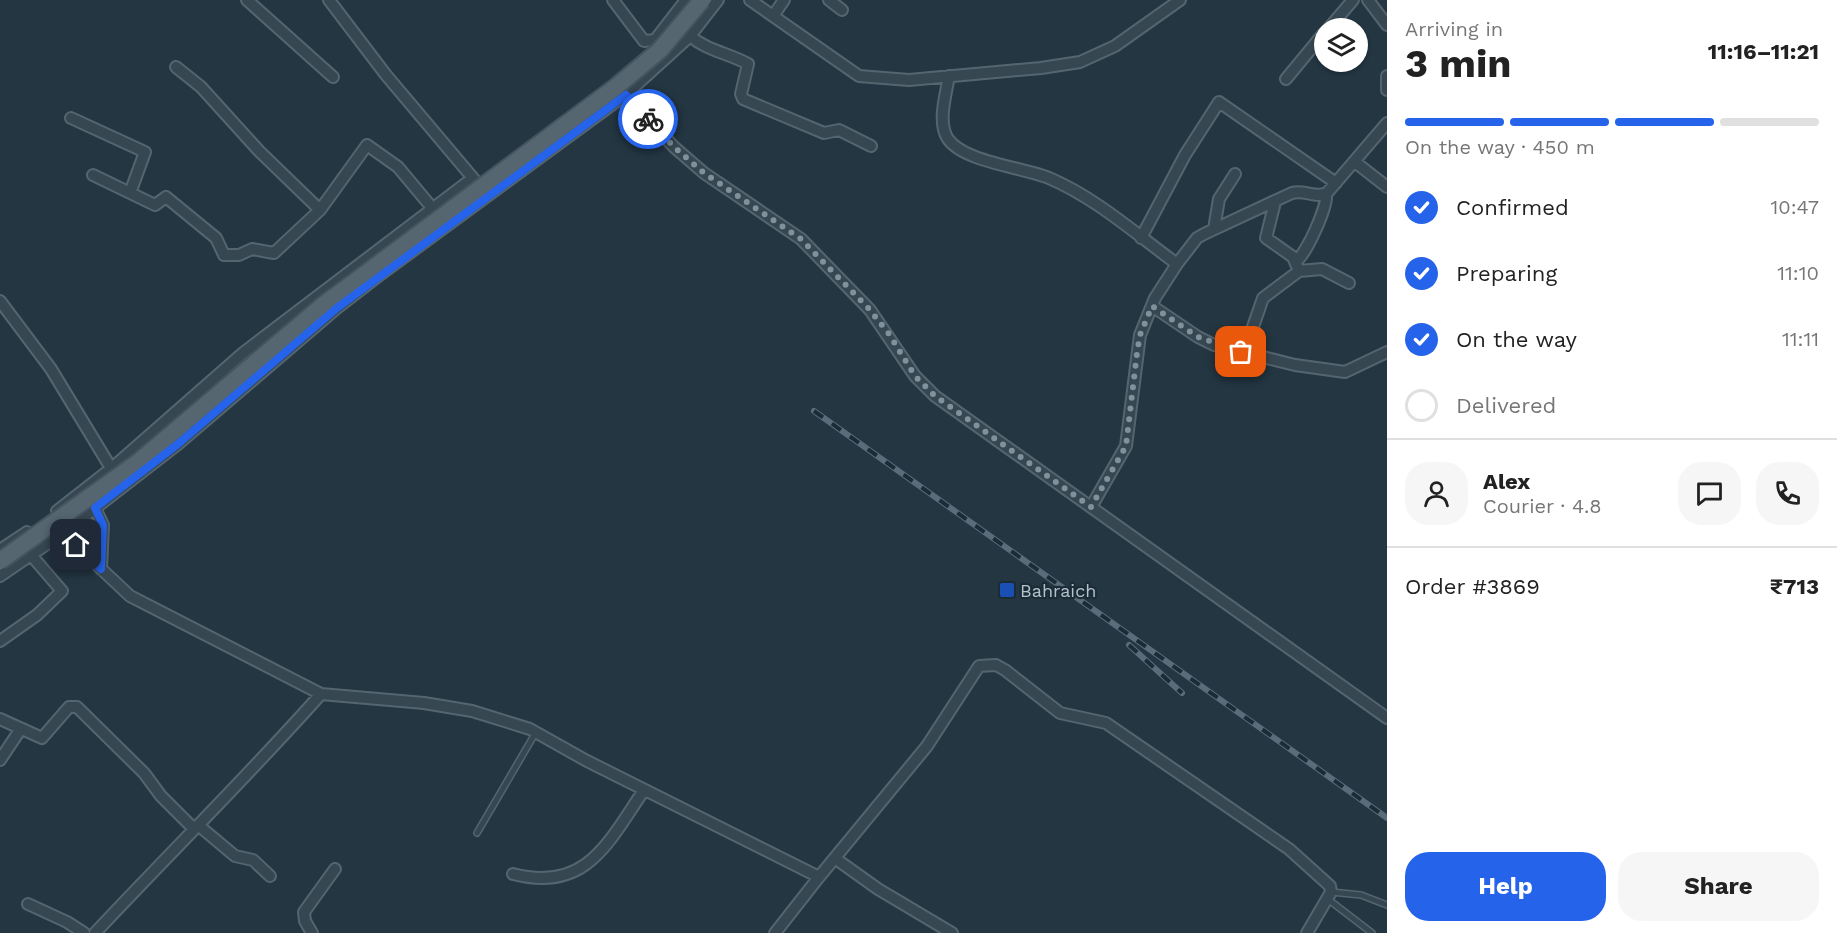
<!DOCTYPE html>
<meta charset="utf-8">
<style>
:root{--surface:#fff;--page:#f6f6f6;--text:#222;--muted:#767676;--line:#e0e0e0;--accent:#2563eb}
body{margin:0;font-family:"Work Sans",sans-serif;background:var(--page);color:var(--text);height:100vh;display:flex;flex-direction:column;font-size:22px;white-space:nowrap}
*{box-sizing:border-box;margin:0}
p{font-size:20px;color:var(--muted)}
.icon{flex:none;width:33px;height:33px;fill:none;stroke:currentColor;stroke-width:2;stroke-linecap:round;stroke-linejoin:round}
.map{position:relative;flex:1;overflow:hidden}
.side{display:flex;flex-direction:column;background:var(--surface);width:450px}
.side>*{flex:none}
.controls{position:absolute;left:1314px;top:18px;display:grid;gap:12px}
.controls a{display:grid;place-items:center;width:54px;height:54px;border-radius:50%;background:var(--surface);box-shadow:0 2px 4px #0004;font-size:30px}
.pin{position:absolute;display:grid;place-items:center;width:51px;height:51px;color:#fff;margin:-26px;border-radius:12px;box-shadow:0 3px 9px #0006}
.courier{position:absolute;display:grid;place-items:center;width:60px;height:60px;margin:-30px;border:4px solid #2563eb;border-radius:50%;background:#fff;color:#222;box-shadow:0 2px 8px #0007}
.headline em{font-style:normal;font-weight:700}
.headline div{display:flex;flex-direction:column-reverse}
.headline{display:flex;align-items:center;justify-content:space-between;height:102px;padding:0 18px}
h1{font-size:39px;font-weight:700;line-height:45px}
.bar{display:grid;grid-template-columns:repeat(4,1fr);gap:9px 6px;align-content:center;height:72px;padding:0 18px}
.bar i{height:8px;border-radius:4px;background:var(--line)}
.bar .current{background:var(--accent)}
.bar p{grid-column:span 4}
.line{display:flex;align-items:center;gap:15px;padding:0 18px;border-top:2px solid var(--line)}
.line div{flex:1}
.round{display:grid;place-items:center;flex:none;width:63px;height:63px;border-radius:24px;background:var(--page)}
ol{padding:0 18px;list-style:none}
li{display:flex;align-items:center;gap:18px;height:66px}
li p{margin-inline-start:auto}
li .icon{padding:6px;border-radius:50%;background:var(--accent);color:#fff;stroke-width:4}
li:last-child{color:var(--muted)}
li i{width:33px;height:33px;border:3px solid var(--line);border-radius:50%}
.cta{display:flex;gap:12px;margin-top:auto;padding:12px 18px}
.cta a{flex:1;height:69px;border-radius:24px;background:var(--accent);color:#fff;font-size:24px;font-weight:700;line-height:69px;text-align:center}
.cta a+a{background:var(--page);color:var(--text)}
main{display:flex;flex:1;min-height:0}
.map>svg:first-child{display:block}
</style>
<main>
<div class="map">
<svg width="1387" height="933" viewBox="0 0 1387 933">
<rect width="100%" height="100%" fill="#233642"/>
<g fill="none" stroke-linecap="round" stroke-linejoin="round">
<defs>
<path id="lane" d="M477 833 536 732
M1331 892 1361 895 1387 905
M1329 900 1372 933"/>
<path id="street" d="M247 0 333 77
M329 0 386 75 478 184
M613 0 644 41 655 40 686 0
M750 0 859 76 909 80 1041 68 1080 62 1115 46 1180 0
M829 0 842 10
M1368 0 1387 25
M773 16 784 0
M1329 28 1353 0
M690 36C708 51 728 53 748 64L741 94 743 99 824 133 839 130 871 146
M176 67 201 87 259 151 320 210
M949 76C946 94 937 123 948 139 964 162 1022 167 1049 178 1096 198 1136 234 1177 264L1155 298 1140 335 1126 446 1091 507
M1387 76V90
M1286 79 1324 33
M625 95 674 147 704 173 801 239 870 310 915 376 935 396 1387 718
M71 118 145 152 130 193
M1355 162 1387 187
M93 175 155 205 166 197 216 238 224 255H239L252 249 274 253 320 210 367 145 398 167 433 209
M1275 202 1266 238 1293 257 1299 271
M1214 229 1219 199 1235 174
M1141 238 1185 155 1219 102 1336 183
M1296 261C1306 255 1328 206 1326 194
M1177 264 1197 238 1204 234 1292 193C1304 189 1316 199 1327 193L1387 123
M0 301 51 369 114 473
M1152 306 1198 337 1214 345 1295 365 1345 372 1387 352
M1241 352 1247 344 1263 298 1299 271 1322 269 1349 283
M95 508 103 525 101 569
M57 511 112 468 243 353 473 178
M63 533 130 596 321 694 424 703 472 711 530 729 587 761 819 877 775 933
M0 550 27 532
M0 576 63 533 178 444 337 308 381 274 625 95 690 36 718 0
M0 641 37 615 62 591 31 555
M0 719 42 738 69 707H77L144 773 161 796 194 829
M0 760 20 730
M198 825 235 856 253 860 270 876
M836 859 878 889 952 933
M513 874C586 893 608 843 644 790
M819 877 927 746 979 666 996 665 1005 670 1060 713 1106 723 1289 849 1330 886 1331 892 1307 933
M28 904 67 922 84 933
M95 933C170 853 248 776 321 694
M312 933 305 921 304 912 335 869"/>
</defs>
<use href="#lane" stroke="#55656f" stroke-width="8"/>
<use href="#street" stroke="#55656f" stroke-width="14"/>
<use href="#lane" stroke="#374751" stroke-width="5"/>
<use href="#street" stroke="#374751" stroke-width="10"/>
<defs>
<path id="rail" d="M814 411 1387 818
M1129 645 1182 693"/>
</defs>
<use href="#rail" stroke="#596c79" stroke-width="6"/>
<use href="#rail" stroke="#1c2c37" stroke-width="4" stroke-dasharray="11" stroke-linecap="butt"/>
<defs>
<path id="primary-bridge" d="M0 561 137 463 322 306 616 87 660 50 702 0"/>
</defs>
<use href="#primary-bridge" stroke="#44535e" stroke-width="20" stroke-linecap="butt"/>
<use href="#primary-bridge" stroke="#556671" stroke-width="16"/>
</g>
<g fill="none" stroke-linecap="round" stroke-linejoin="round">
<path stroke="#81919c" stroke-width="6" stroke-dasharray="0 10.8" d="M648 119 674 147 704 173 801 239 870 310 889 334 915 376 935 396 1091 507 1126 446 1137 353 1140 335 1152 306 1198 337 1241 352"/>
<path stroke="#2563eb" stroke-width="8" d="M76 545 101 569 103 525 95 508 178 444 337 308 626 95 648 119"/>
</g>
<rect fill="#1a4fb4" stroke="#1c2c37" stroke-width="2" x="999" y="582" width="16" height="16" rx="3"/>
<g text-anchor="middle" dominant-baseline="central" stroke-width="4.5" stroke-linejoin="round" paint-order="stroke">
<g font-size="18" fill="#b4c2cc" stroke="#1c2c37" text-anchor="start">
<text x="1020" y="590">Bahraich</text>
</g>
</g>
</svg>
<div class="controls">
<a><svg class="icon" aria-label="layers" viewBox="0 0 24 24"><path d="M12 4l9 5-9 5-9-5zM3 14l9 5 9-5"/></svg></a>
</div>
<div class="pin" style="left:1241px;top:352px;background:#ea580c"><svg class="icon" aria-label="bag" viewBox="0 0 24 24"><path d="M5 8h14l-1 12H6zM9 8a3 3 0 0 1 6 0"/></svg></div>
<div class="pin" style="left:76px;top:545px;background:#1f2937"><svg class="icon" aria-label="home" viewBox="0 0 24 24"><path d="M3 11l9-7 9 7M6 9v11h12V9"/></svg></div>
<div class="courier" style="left:648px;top:119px"><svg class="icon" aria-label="bike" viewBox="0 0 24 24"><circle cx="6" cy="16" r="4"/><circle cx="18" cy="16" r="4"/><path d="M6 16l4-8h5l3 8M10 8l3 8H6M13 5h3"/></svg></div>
</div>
<section class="side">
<div class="headline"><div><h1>3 min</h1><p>Arriving in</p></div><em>11:16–11:21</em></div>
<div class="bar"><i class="current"></i><i class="current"></i><i class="current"></i><i></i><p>On the way · 450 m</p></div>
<ol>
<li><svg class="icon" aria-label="check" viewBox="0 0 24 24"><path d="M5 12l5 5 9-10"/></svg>Confirmed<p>10:47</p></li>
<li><svg class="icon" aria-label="check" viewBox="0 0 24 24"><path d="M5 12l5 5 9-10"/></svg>Preparing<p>11:10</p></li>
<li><svg class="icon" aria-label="check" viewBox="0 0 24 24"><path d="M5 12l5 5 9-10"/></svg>On the way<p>11:11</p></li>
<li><i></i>Delivered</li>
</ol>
<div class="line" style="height:108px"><a class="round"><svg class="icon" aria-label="person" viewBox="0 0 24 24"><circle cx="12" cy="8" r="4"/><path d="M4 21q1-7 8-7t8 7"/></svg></a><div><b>Alex</b><p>Courier · 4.8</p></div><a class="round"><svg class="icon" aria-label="chat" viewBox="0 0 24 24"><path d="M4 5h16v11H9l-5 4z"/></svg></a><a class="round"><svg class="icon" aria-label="phone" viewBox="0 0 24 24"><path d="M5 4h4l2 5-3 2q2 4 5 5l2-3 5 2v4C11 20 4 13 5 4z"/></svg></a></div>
<div class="line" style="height:78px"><div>Order #3869</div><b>₹713</b></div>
<div class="cta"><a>Help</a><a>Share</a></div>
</section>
</main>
